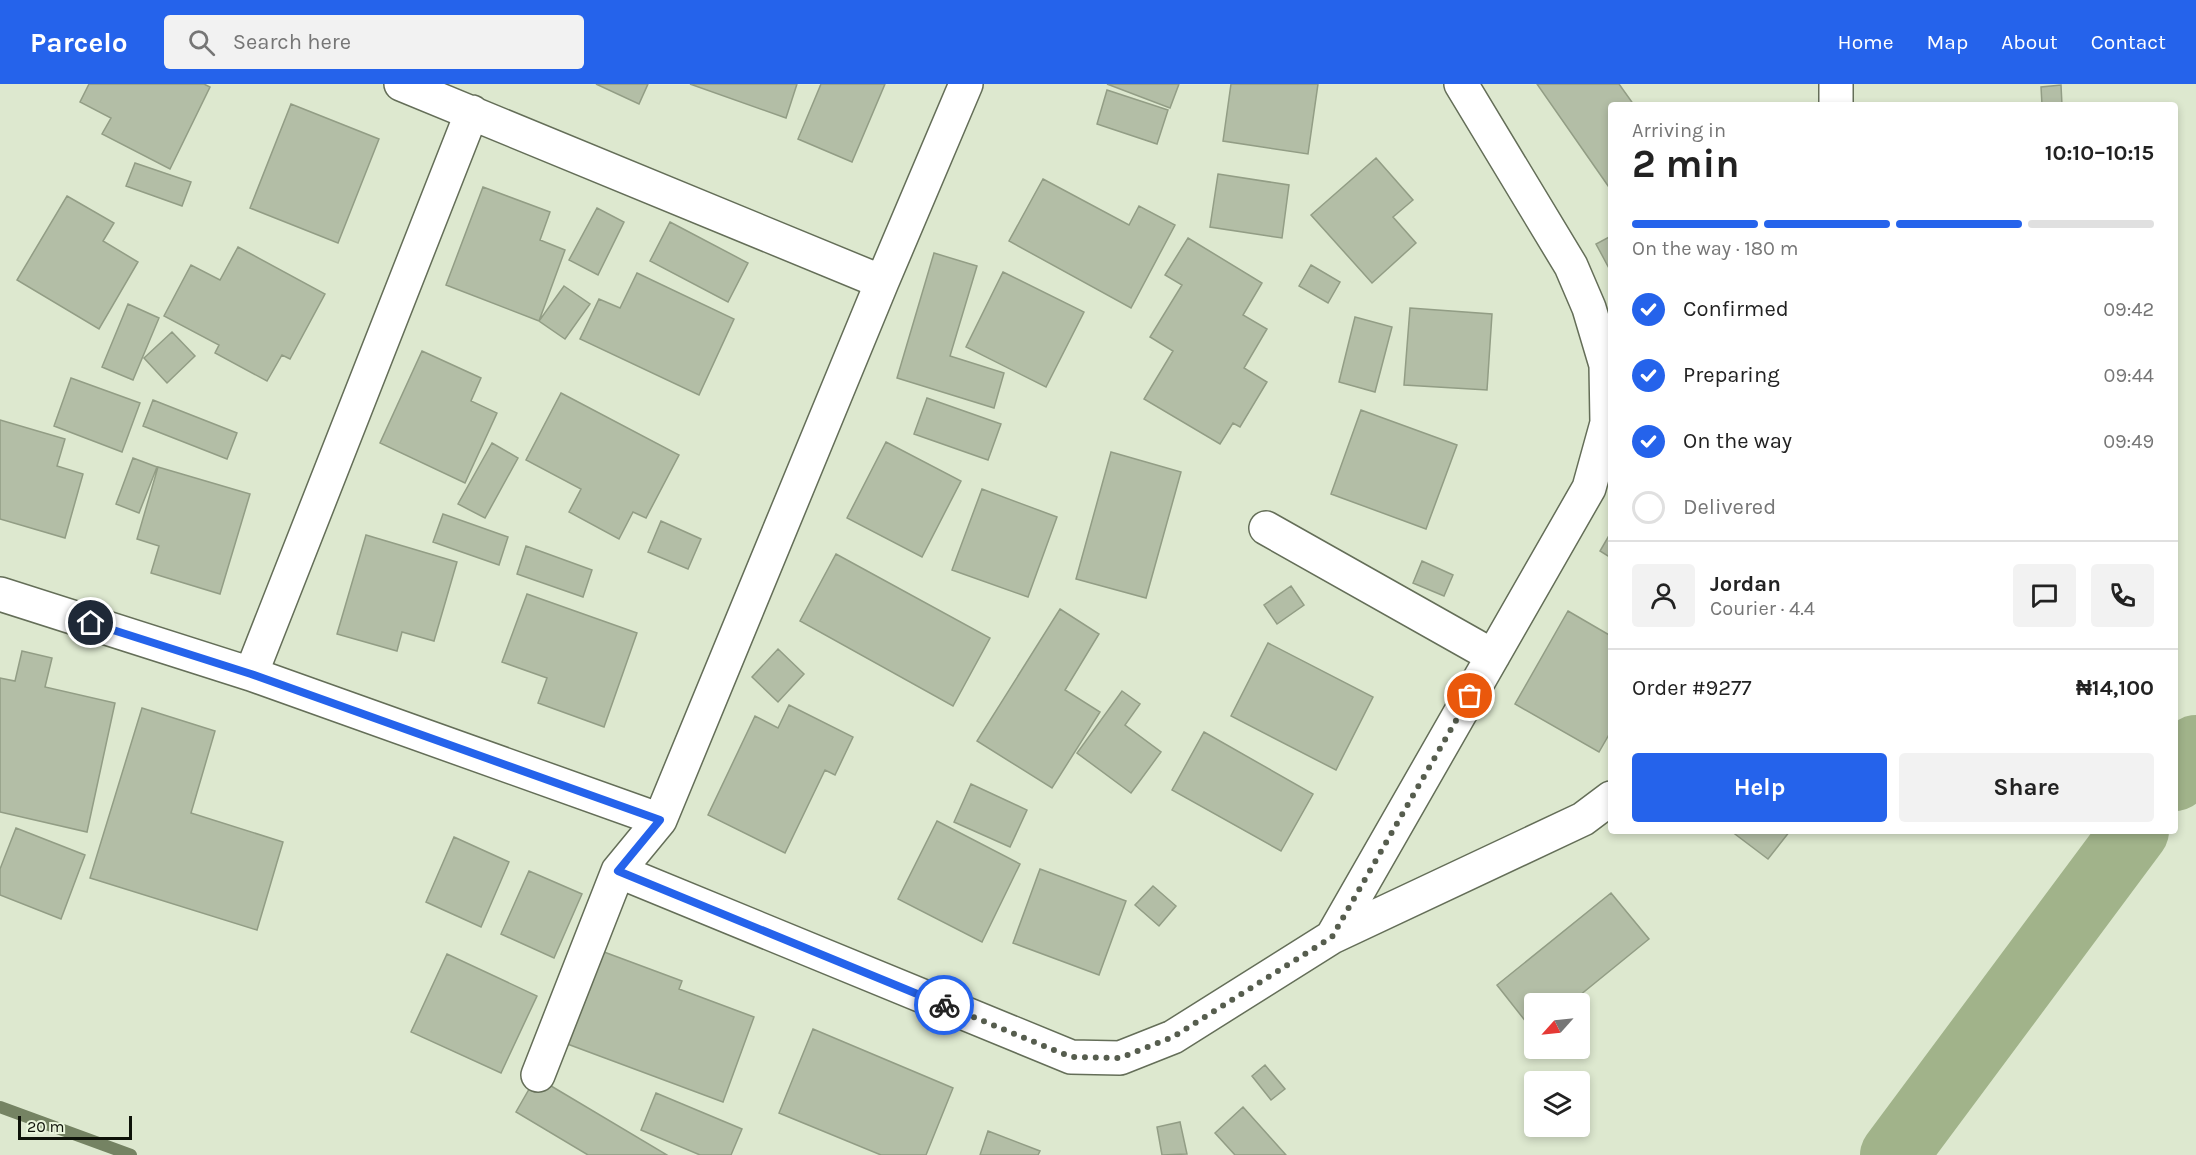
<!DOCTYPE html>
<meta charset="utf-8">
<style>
:root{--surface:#fff;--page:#f2f2f2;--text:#222;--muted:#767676;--line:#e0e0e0;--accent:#2563eb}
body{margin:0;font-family:Karla,sans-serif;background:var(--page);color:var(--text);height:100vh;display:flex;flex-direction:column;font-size:22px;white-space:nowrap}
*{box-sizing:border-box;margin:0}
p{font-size:20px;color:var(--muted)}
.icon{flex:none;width:33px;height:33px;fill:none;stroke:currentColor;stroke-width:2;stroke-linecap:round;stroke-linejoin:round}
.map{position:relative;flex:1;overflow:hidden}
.panel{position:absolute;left:1608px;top:18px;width:570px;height:732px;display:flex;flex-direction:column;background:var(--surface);border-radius:6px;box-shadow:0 3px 9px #0003}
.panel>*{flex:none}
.needle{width:39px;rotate:243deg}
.fabs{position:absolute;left:1524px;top:909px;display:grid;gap:12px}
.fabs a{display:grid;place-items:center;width:66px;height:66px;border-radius:6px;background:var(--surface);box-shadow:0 3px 9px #0003;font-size:30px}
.scale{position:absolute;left:18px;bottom:15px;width:114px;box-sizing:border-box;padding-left:6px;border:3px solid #0e1209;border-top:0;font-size:16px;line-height:21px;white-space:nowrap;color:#0e1209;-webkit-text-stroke:4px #eaf6dc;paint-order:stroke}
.pin{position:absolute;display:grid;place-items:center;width:51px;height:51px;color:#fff;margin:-26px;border:3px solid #fff;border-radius:50%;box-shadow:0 2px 6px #0007}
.courier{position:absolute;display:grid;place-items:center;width:60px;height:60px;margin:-30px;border:4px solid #2563eb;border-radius:50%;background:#fff;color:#222;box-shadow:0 2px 8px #0007}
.head em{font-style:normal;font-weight:700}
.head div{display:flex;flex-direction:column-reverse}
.head{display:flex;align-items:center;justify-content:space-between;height:102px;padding:0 24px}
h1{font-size:39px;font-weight:700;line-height:45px}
.bar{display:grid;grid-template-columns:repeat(4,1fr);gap:9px 6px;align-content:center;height:72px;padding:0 24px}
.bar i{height:8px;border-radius:4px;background:var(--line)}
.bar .on{background:var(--accent)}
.bar p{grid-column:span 4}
.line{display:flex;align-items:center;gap:15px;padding:0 24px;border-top:2px solid var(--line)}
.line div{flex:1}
.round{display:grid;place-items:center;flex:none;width:63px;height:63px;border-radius:6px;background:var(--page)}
ol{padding:0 24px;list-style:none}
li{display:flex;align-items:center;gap:18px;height:66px}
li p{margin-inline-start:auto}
li .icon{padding:6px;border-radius:50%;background:var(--accent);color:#fff;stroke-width:4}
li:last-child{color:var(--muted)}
li i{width:33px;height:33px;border:3px solid var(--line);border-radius:50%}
.action{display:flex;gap:12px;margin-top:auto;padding:12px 24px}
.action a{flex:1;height:69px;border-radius:6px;background:var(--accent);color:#fff;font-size:24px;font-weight:700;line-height:69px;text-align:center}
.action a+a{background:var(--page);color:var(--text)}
header{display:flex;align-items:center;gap:36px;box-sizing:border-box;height:84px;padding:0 30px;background:var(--accent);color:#fff}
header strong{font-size:28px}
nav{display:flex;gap:33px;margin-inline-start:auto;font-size:21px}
.search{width:420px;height:54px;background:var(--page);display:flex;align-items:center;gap:15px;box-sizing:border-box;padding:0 21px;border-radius:6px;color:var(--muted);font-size:22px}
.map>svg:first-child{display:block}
</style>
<header>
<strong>Parcelo</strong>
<div class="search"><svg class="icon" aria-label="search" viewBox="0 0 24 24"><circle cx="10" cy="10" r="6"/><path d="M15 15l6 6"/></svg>Search here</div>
<nav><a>Home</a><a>Map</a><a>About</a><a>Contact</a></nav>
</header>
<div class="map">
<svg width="2196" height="1071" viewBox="0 0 2196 1071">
<rect width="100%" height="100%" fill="#dde8cf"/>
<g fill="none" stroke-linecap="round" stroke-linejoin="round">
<path stroke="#758363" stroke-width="12" d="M0 1023 131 1071"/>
<path stroke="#a1b38a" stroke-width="68" d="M2175 693 2196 665
M1894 1071 2135 747"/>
</g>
<path fill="#b3bea6" stroke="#929d85" stroke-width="1.5" d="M89 0H204L210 3 170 85 102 50 111 34 80 18Z
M596 0H648L639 20Z
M690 0H797L786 34Z
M821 0H885L852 78 798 55Z
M1107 0H1179L1170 24Z
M1231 0H1318L1308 70 1223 57Z
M1537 0H1619L1634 21H1611V106Z
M2061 1 2062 21H2042L2041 3Z
M1107 6 1168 26 1157 60 1097 40Z
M291 20 379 55 338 159 250 124Z
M1376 74 1413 116 1393 133 1416 159 1372 199 1311 131Z
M135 79 191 98 182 122 126 102Z
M1218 90 1289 101 1282 154 1210 143Z
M1043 95 1129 141 1139 122 1175 141 1131 224 1009 157Z
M483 103 550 128 540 156 565 166 539 237 446 201Z
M67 112 114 139 103 157 138 178 99 245 17 196Z
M597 124 624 138 598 191 569 176Z
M670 138 748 179 728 218 650 177Z
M1611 152V188L1596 160Z
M1188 154 1262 199 1243 231 1267 245 1244 284 1267 298 1240 343 1233 339 1220 360 1144 315 1173 267 1150 253 1182 201 1165 191Z
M238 163 325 210 290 275 282 271 267 297 215 269 219 261 164 232 191 181 220 196Z
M934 169 977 182 950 272 1004 289 994 324 897 294Z
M1311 181 1340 198 1328 219 1299 202Z
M1003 188 1084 228 1046 303 966 263Z
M637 189 734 235 699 311 580 255 599 215 620 224Z
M564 202 590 220 565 255 539 237Z
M128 220 159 234 133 296 102 283Z
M1410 224 1492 230 1487 306 1404 301Z
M1355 233 1392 243 1375 308 1339 298Z
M172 248 195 272 167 299 144 274Z
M422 267 481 294 471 317 497 329 465 399 380 359Z
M71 294 140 319 122 368 54 342Z
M561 309 679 371 646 434 633 428 619 455 569 428 581 405 526 376Z
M927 314 1001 340 988 376 914 350Z
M153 316 237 349 227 375 143 342Z
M1361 326 1457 361 1426 445 1331 410Z
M0 336 65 355 57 382 83 390 65 454 0 435Z
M886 358 961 397 922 473 847 434Z
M492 359 518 374 485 434 458 420Z
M1111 368 1181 388 1146 514 1076 495Z
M133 374 157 383 139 429 116 420Z
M158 383 250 410 220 510 151 489 159 462 137 455Z
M982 405 1057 433 1028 513 952 486Z
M443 430 508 453 499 481 433 458Z
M661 437 701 455 688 485 648 468Z
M1611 448V474L1600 467Z
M366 451 457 478 434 557 402 548 397 567 337 550Z
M526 462 592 486 583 513 517 490Z
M836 470 990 554 953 622 800 537Z
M1422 477 1453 491 1444 512 1413 499Z
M1291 502 1304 521 1277 540 1264 521Z
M527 510 637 549 604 643 538 619 547 594 502 578Z
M1060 525 1099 550 1065 606 1100 628 1052 704 977 657Z
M1568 527 1611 552V647L1599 668 1515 620Z
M1268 559 1373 613 1336 686 1231 632Z
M778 565 804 590 778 618 752 593Z
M22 567 52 574 45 603 115 619 87 748 0 728V594L15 597Z
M1122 607 1140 620 1125 641 1161 668 1131 709 1077 669Z
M789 621 853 653 835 691 825 686 785 769 708 731 755 632 778 644Z
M142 624 215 647 191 729 283 758 257 846 90 794Z
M1204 648 1313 710 1281 767 1172 706Z
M971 700 1027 726 1010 763 954 738Z
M937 737 1020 780 982 858 898 815Z
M16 744 85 771 61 835 0 811V785Z
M1731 747H1790L1768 775Z
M454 753 509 778 481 843 426 818Z
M1040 785 1126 817 1099 891 1013 859Z
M529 787 582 810 554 874 501 850Z
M1153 802 1176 822 1159 842 1135 821Z
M1611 809 1649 855 1569 920H1534V948L1497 901Z
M596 865 682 897 679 905 754 933 723 1018 562 958Z
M447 870 537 912 501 989 411 948Z
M813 945 953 1004 926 1071H881L779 1029Z
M1265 981 1285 1005 1271 1016 1252 992Z
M536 993 667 1071H588L516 1028Z
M656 1009 742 1045 731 1071H700L641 1046Z
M1243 1023 1286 1071H1235L1215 1049Z
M1180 1038 1187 1070 1162 1071 1157 1043Z
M988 1047 1040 1067 1038 1071H980Z"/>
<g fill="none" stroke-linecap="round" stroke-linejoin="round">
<defs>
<path id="minor" d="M401 0 882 198
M1836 21V0
M1266 444 1493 572
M0 510 251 590 660 736
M251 590 472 28
M618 787 1071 973 1120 974 1173 953 1332 853 1583 735 1611 714
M1332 853 1589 404 1607 339 1606 281 1589 224 1571 182 1461 0
M538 991 618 787 660 736 882 198 966 0"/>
</defs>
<use href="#minor" stroke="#646e58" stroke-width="36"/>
<use href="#minor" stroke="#fff" stroke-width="33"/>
</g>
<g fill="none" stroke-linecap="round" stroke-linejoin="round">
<path stroke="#565d4e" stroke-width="6" stroke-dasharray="0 10.8" d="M944 921 1071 973 1120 974 1173 953 1332 853 1470 612"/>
<path stroke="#2563eb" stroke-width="8" d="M91 539 251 590 660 736 618 787 944 921"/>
</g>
</svg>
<div class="fabs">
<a><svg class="needle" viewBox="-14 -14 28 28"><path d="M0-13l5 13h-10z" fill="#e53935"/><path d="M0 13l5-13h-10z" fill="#767676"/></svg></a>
<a><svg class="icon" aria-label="layers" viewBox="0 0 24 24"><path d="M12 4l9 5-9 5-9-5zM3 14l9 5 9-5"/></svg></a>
</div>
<div class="scale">20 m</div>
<div class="pin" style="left:1470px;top:612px;background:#ea580c"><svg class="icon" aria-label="bag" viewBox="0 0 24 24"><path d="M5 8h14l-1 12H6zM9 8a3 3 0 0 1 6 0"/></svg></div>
<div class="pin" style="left:91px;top:539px;background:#1f2937"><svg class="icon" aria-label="home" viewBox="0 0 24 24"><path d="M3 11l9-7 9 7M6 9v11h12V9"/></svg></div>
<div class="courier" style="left:944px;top:921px"><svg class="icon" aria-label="bike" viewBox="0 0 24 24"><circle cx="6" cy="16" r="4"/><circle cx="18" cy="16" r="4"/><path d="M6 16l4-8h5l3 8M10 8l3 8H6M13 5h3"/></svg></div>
<section class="panel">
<div class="head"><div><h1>2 min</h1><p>Arriving in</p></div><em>10:10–10:15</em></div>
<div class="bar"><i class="on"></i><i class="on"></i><i class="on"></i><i></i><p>On the way · 180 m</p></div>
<ol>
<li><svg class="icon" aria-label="check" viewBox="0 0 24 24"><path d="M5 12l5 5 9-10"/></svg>Confirmed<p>09:42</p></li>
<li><svg class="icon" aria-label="check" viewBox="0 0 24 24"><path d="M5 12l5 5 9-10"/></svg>Preparing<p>09:44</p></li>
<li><svg class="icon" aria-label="check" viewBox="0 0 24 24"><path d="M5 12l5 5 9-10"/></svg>On the way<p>09:49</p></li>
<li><i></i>Delivered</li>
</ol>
<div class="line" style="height:108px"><a class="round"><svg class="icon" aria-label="person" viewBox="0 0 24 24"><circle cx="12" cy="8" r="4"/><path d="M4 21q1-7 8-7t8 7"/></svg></a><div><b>Jordan</b><p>Courier · 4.4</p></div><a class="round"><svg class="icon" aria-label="chat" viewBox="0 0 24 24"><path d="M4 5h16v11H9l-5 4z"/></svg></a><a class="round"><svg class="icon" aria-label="phone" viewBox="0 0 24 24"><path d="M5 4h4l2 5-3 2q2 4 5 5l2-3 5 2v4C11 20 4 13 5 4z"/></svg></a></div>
<div class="line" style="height:78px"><div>Order #9277</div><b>₦14,100</b></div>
<div class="action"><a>Help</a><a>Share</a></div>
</section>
</div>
